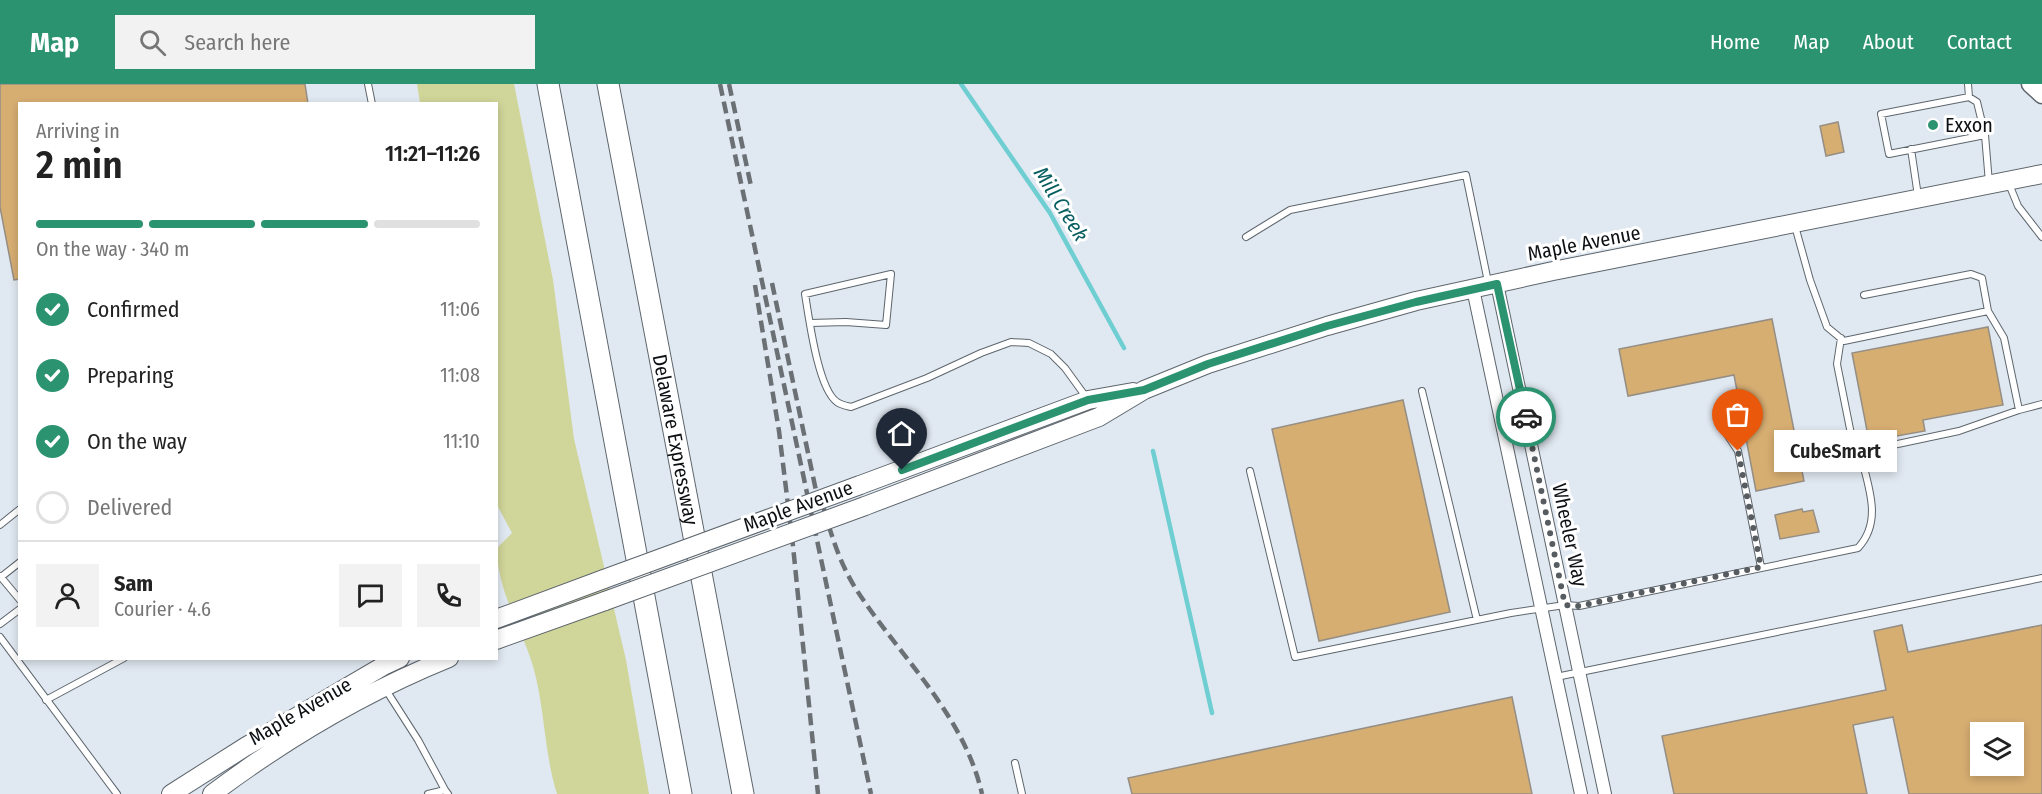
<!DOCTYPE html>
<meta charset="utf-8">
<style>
:root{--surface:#fff;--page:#f2f2f2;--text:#222;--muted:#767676;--line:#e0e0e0;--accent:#2c9370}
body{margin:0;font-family:"Fira Sans Condensed",sans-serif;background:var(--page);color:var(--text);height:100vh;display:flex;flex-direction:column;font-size:22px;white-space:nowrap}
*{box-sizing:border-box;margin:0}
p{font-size:20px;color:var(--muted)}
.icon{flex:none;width:33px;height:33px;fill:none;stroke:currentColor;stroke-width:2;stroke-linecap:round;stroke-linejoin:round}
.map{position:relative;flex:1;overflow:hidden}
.details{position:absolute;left:18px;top:18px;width:480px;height:558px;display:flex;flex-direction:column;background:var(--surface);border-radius:0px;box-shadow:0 3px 9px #0003}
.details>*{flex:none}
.controls{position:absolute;left:1970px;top:638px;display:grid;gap:12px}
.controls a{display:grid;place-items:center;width:54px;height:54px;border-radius:0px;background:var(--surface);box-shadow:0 3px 9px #0003;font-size:30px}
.pin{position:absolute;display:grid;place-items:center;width:51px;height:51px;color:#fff;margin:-62px -26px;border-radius:50% 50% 50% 0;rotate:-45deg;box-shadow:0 0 6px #0007}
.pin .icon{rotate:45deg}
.courier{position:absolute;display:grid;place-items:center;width:60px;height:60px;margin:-30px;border:4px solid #2c9370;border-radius:50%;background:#fff;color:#222;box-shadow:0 2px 8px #0007}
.bubble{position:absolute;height:42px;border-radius:0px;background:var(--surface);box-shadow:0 3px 9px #0003;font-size:20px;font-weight:600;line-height:42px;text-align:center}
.summary em{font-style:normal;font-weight:600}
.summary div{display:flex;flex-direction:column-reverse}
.summary{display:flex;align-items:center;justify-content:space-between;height:102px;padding:0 18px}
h1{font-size:39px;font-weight:600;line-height:45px}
.bar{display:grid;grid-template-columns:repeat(4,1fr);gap:9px 6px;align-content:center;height:72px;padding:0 18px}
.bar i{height:8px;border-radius:4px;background:var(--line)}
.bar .active{background:var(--accent)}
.bar p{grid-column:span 4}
.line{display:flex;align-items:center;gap:15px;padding:0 18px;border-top:2px solid var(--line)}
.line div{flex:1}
.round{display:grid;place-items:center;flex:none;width:63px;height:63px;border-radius:0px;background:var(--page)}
ol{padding:0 18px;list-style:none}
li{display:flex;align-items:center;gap:18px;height:66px}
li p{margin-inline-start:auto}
li .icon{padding:6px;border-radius:50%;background:var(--accent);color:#fff;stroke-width:4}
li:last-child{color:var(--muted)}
li i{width:33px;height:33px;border:3px solid var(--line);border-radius:50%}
header{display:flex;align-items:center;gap:36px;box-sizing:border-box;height:84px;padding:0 30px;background:var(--accent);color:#fff}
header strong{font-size:28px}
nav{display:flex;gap:33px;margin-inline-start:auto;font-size:21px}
.search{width:420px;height:54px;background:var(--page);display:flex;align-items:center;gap:15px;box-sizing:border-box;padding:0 21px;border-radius:0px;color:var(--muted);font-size:22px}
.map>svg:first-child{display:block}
</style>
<header>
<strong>Map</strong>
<div class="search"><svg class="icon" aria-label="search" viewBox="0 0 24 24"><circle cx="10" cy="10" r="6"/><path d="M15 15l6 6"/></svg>Search here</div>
<nav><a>Home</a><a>Map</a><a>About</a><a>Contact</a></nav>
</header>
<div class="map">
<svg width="2042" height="710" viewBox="0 0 2042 710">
<rect width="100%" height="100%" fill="#e0e8f1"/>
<path fill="#d0d599" d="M417 0H514L553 196 574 355 626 576 649 710H557C544 669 545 624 533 582 521 542 497 507 497 464L512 449 496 419V20L420 19Z"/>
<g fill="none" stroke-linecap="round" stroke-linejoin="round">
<path stroke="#6eced1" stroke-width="4.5" d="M961 0 1050 129 1124 264
M1153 367 1212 629"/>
</g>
<path fill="#d7ae72" stroke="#948e85" stroke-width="1.5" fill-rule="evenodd" d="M0 0H305L308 20H20V195L14 196 0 123Z
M1838 38 1844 68 1826 72 1820 42Z
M1772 235 1804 397 1756 407 1734 291 1628 312 1619 265Z
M1988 243 2003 321 1923 336 1925 347 1869 357 1852 269Z
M1403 316 1450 528 1319 557 1272 345Z
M1802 425 1803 428 1813 426 1819 448 1780 455 1775 431Z
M1902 541 1908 568 2042 541V710H1909L1893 633 1853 641 1867 710H1674L1662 652 1886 606 1874 547ZM1980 648H2013V681H1980Z
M1512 613 1532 710H1132L1128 694Z"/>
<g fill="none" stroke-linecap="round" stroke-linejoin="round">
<defs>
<path id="service" d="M368 0 372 20
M1968 0 1969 13
M1985 51 1889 70 1881 30 1969 13 1977 18 1985 51 1989 99
M1911 65 1918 112
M2009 100 2018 122 2042 153
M1795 142 1810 196 1827 243 1844 257 1988 227 1982 194 1971 190 1864 211
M1246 153 1290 126 1466 91 1488 198
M1988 227 2004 254 2019 326 2042 320
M810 239 846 238 886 241 891 190 805 210C809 234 818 305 837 318 841 321 847 322 851 323L927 294 981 269 1011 258 1029 259 1051 270 1065 284 1086 313
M1841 254 1837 280 1852 355 1860 368
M1422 307 1477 536
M1717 335 1738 367 1761 483
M1250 387 1295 573 1511 529 1565 521 1579 522 1858 464C1884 436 1867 400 1860 368L1959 347 2019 326
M0 441 20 425
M0 492 20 516
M1 493 20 478
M0 540 20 525
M0 553 117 710
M1556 593 2042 494
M386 606 418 656 445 706
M46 616 124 574
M1015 679 1022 710
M428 710 445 706 448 710"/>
<path id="minor" d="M1497 200 1605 710
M1473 205 1581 710"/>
<path id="secondary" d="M2030 0 2042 11"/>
<path id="primary" d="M860 401 1088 316 1133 308
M865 422 1099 333 1144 306 1208 280 1327 242 1416 217 1553 187 2042 90
M496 535 604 495
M496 556 605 517
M171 710 245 663 385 581 400 574
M212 710C284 656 365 608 449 574"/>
<g id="motorway">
<path d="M548 0 681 710"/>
<path id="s1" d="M608 0 743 710"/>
</g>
</defs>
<use href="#service" stroke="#5e666d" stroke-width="8"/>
<use href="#minor" stroke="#5e666d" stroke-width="14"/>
<use href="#secondary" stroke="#5e666d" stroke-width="19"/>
<use href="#primary" stroke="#5e666d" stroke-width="20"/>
<use href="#motorway" stroke="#5e666d" stroke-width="23"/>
<use href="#service" stroke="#fff" stroke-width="6"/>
<use href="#minor" stroke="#fff" stroke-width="12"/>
<use href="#secondary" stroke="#fff" stroke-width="16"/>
<use href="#primary" stroke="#fff" stroke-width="18"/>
<use href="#motorway" stroke="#fff" stroke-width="21"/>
<path stroke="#6b7075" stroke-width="4.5" stroke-dasharray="12 6" stroke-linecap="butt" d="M720 0 871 710
M729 0 751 102
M772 199 818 416
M755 201 779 347 793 462 818 710
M819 407C828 440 837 475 856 505 899 572 964 630 982 710"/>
<defs>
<path id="primary-bridge" d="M604 495 860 401
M605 517 865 422"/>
</defs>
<use href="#primary-bridge" stroke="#5e666d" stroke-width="20" stroke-linecap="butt"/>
<use href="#primary-bridge" stroke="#fff" stroke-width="18"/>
</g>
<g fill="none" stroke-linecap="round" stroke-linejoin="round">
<path stroke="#575c60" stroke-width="6" stroke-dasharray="0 10.8" d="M1526 333 1565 521 1579 522 1761 483 1738 367"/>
<path stroke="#2c9370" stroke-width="8" d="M902 386 1088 316 1144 306 1208 280 1327 242 1416 218 1497 200 1526 333"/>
</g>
<circle fill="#2c9370" stroke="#fff" stroke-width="2" cx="1933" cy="41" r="6"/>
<g text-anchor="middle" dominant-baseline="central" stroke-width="6" stroke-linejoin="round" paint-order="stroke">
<g font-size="20" fill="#0d1012" stroke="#fff" text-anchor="start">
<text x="1945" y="41">Exxon</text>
</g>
<g font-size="20" fill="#0d1012" stroke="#fff">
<text transform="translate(1584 159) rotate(-11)">Maple Avenue</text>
<text stroke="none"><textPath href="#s1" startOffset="362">Delaware Expressway</textPath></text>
<text transform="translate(798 422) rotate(-20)">Maple Avenue</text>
<text transform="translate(1570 451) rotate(78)">Wheeler Way</text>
<text transform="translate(300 627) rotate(-30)">Maple Avenue</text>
</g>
<g font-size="21" font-style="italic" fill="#075e61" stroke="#fff">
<text transform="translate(1061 120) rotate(58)">Mill Creek</text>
</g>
</g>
</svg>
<div class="controls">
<a><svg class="icon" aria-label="layers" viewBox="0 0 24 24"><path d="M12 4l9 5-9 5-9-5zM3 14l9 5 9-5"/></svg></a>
</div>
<div class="pin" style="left:1738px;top:367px;background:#ea580c"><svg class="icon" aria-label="bag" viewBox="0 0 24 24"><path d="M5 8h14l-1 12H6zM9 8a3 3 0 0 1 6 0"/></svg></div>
<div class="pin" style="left:902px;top:386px;background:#1f2937"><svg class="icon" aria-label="home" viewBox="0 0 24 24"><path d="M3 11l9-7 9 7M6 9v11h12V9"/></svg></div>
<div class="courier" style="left:1526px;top:333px"><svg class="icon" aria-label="car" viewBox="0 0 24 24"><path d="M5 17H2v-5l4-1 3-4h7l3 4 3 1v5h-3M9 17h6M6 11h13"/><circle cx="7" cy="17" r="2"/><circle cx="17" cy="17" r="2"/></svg></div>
<div class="bubble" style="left:1774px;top:346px;width:123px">CubeSmart</div>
<section class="details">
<div class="summary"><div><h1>2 min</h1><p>Arriving in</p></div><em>11:21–11:26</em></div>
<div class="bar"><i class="active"></i><i class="active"></i><i class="active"></i><i></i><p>On the way · 340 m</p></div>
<ol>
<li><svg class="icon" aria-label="check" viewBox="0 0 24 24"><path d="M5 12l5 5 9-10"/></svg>Confirmed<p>11:06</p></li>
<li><svg class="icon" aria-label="check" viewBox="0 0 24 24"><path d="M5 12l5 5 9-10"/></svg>Preparing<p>11:08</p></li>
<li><svg class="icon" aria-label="check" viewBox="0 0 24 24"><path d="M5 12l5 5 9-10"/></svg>On the way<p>11:10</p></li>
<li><i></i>Delivered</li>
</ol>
<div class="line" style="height:108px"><a class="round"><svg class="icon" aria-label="person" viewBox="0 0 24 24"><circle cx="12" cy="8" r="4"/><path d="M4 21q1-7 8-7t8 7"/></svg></a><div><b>Sam</b><p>Courier · 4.6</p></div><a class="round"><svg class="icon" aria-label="chat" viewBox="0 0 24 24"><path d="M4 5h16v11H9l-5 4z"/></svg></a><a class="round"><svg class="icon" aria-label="phone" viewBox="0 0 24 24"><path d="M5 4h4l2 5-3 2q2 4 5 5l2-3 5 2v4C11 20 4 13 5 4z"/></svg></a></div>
</section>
</div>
